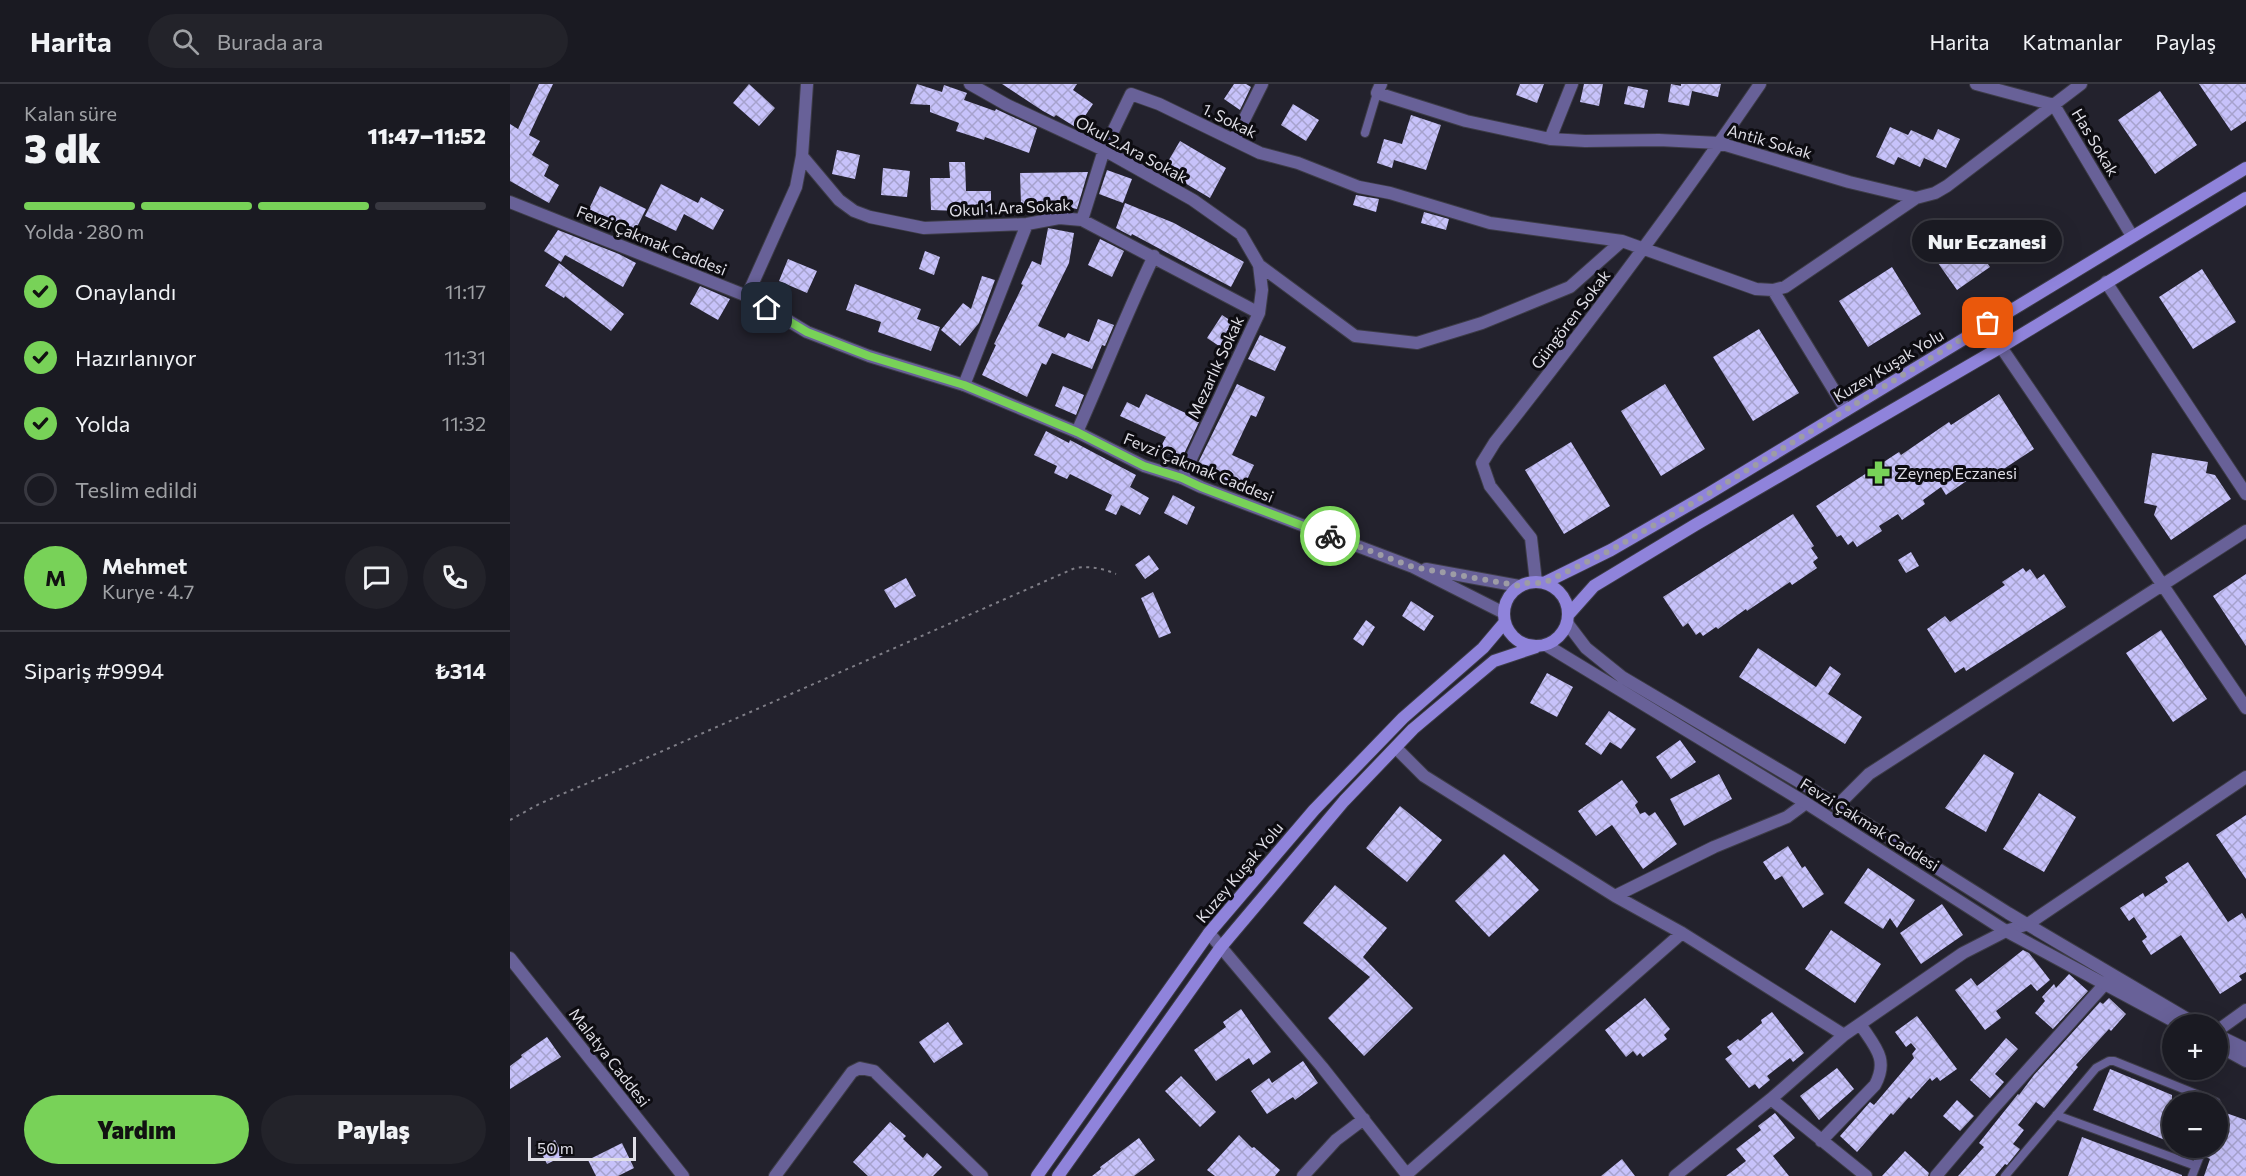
<!DOCTYPE html>
<html lang="tr">
<meta charset="utf-8">
<style>
:root{--surface:#1a1a22;--page:#23232a;--text:#f1f3f6;--muted:#9fa1a5;--line:#383840;--accent:#78d258}
body{margin:0;font-family:Commissioner,sans-serif;background:var(--page);color:var(--text);height:100vh;display:flex;flex-direction:column;font-size:22px;white-space:nowrap}
*{box-sizing:border-box;margin:0}
p{font-size:20px;color:var(--muted)}
.icon{flex:none;width:33px;height:33px;fill:none;stroke:currentColor;stroke-width:2;stroke-linecap:round;stroke-linejoin:round}
.map{position:relative;flex:1;overflow:hidden}
.sheet{display:flex;flex-direction:column;background:var(--surface);width:510px}
.sheet>*{flex:none}
.buttons{position:absolute;left:1652px;top:930px;display:grid;gap:12px}
.buttons a{display:grid;place-items:center;width:66px;height:66px;border-radius:50%;background:var(--surface);box-shadow:0 6px 24px #0002,0 0 0 2px var(--line);font-size:30px}
.scale{position:absolute;left:18px;bottom:15px;width:108px;box-sizing:border-box;padding-left:6px;border:3px solid #dfdee6;border-top:0;font-size:16px;line-height:21px;white-space:nowrap;color:#dfdee6;-webkit-text-stroke:4px #0d0c11;paint-order:stroke}
.pin{position:absolute;display:grid;place-items:center;width:51px;height:51px;color:#fff;margin:-26px;border-radius:12px;box-shadow:0 3px 9px #0006}
.courier{position:absolute;display:grid;place-items:center;width:60px;height:60px;margin:-30px;border:4px solid #78d258;border-radius:50%;background:#fff;color:#222;box-shadow:0 2px 8px #0007}
.bubble{position:absolute;height:42px;border-radius:21px;background:var(--surface);box-shadow:0 6px 24px #0002,0 0 0 2px var(--line);font-size:20px;font-weight:800;line-height:42px;text-align:center}
.head em{font-style:normal;font-weight:800}
.head div{display:flex;flex-direction:column-reverse}
.head{display:flex;align-items:center;justify-content:space-between;height:102px;padding:0 24px}
h1{font-size:39px;font-weight:800;line-height:45px}
.bar{display:grid;grid-template-columns:repeat(4,1fr);gap:9px 6px;align-content:center;height:72px;padding:0 24px}
.bar i{height:8px;border-radius:4px;background:var(--line)}
.bar .on{background:var(--accent)}
.bar p{grid-column:span 4}
.line{display:flex;align-items:center;gap:15px;padding:0 24px;border-top:2px solid var(--line)}
.line div{flex:1}
.round{display:grid;place-items:center;flex:none;width:63px;height:63px;border-radius:32px;background:var(--page)}
ol{padding:0 24px;list-style:none}
li{display:flex;align-items:center;gap:18px;height:66px}
li p{margin-inline-start:auto}
li .icon{padding:6px;border-radius:50%;background:var(--accent);color:#111;stroke-width:4}
li:last-child{color:var(--muted)}
li i{width:33px;height:33px;border:3px solid var(--line);border-radius:50%}
.primary-button{display:flex;gap:12px;margin-top:auto;padding:12px 24px}
.primary-button a{flex:1;height:69px;border-radius:36px;background:var(--accent);color:#111;font-size:24px;font-weight:800;line-height:69px;text-align:center}
.primary-button a+a{background:var(--page);color:var(--text)}
header{display:flex;align-items:center;gap:36px;box-sizing:border-box;height:84px;padding:0 30px;background:var(--surface);border-bottom:2px solid var(--line)}
header strong{font-size:28px}
nav{display:flex;gap:33px;margin-inline-start:auto;font-size:21px}
.search{width:420px;height:54px;background:var(--page);display:flex;align-items:center;gap:15px;box-sizing:border-box;padding:0 21px;border-radius:33px;color:var(--muted);font-size:22px}
main{display:flex;flex:1;min-height:0}
.map>svg:first-child{display:block}
</style>
<header>
<strong>Harita</strong>
<div class="search"><svg class="icon" aria-label="search" viewBox="0 0 24 24"><circle cx="10" cy="10" r="6"/><path d="M15 15l6 6"/></svg>Burada ara</div>
<nav><a>Harita</a><a>Katmanlar</a><a>Paylaş</a></nav>
</header>
<main>
<section class="sheet">
<div class="head"><div><h1>3 dk</h1><p>Kalan süre</p></div><em>11:47–11:52</em></div>
<div class="bar"><i class="on"></i><i class="on"></i><i class="on"></i><i></i><p>Yolda · 280 m</p></div>
<ol>
<li><svg class="icon" aria-label="check" viewBox="0 0 24 24"><path d="M5 12l5 5 9-10"/></svg>Onaylandı<p>11:17</p></li>
<li><svg class="icon" aria-label="check" viewBox="0 0 24 24"><path d="M5 12l5 5 9-10"/></svg>Hazırlanıyor<p>11:31</p></li>
<li><svg class="icon" aria-label="check" viewBox="0 0 24 24"><path d="M5 12l5 5 9-10"/></svg>Yolda<p>11:32</p></li>
<li><i></i>Teslim edildi</li>
</ol>
<div class="line" style="height:108px"><b class="round" style="background:var(--accent);color:#111">M</b><div><b>Mehmet</b><p>Kurye · 4.7</p></div><a class="round"><svg class="icon" aria-label="chat" viewBox="0 0 24 24"><path d="M4 5h16v11H9l-5 4z"/></svg></a><a class="round"><svg class="icon" aria-label="phone" viewBox="0 0 24 24"><path d="M5 4h4l2 5-3 2q2 4 5 5l2-3 5 2v4C11 20 4 13 5 4z"/></svg></a></div>
<div class="line" style="height:78px"><div>Sipariş #9994</div><b>₺314</b></div>
<div class="primary-button"><a>Yardım</a><a>Paylaş</a></div>
</section>
<div class="map">
<svg width="1736" height="1092" viewBox="0 0 1736 1092">
<defs>
<pattern id="building-cross-hatch" width="8" height="8" patternUnits="userSpaceOnUse" patternTransform="scale(1.5)"><rect width="8" height="8" fill="#c7c2fa"/><path d="M0 0l8 8M0 8l8-8" fill="none" stroke="#a6a2cd"/></pattern>
</defs>
<rect width="100%" height="100%" fill="#23222d"/>
<path fill="url(#building-cross-hatch)" d="M29 0H43L19 51 30 57 22 71 39 81 34 92 49 101 39 119 0 97V40L8 45Z
M239 0 265 24 249 42 223 19Z
M407 0 432 8 434 1 457 9 454 16 485 27 486 25 488 26 527 44 519 69 475 53 474 56 446 47 449 39 420 28V21L400 20Z
M492 0H567L563 6 583 20 567 44 546 31 544 33 533 27Z
M724 0H736L741 3 730 26 714 15Z
M1010 0H1034L1027 19 1006 11Z
M1074 0H1093L1089 22 1070 18Z
M1161 0 1171 2V0H1211L1208 13 1182 7 1179 22 1158 18Z
M1689 0H1736V37L1721 47Z
M1118 2 1138 6 1134 24 1114 20Z
M1650 7 1687 61 1645 90 1608 36Z
M783 20 809 36 796 57 771 41Z
M901 31 931 41 916 86 884 76 882 84 867 79 874 55 892 60Z
M1380 43 1398 51 1401 46 1423 56 1428 45 1450 55 1436 84 1414 74 1410 83 1388 73 1384 81 1366 73Z
M670 57 716 84 700 114 653 86Z
M327 66 350 71 345 95 322 90Z
M439 78H455L456 107H481V128L421 126 420 94H440Z
M373 84 400 87 397 113 371 111Z
M597 86 622 95 613 119 589 110Z
M578 88 567 125 557 123V120H511L510 89Z
M151 100 188 119 191 113 214 126 203 146 174 130 166 147 135 132Z
M90 102 136 125 125 147 79 125Z
M846 111 869 115 866 128 843 121Z
M615 119 664 139 734 178 721 203 622 150 621 152 606 144Z
M914 128 939 135 936 146 911 139Z
M1449 139 1480 183 1447 206 1416 162Z
M538 144 564 149 559 179 528 242 555 254 558 249 579 258 588 235 604 241 595 262 592 261 582 285 542 269 536 281 532 279 517 313 472 291 486 261 484 260 513 201 511 200 522 177 531 181Z
M48 146 109 170 126 179 113 203 55 171 51 178 34 167Z
M590 155 614 167 602 193 578 181Z
M415 167 430 173 424 191 409 185Z
M278 175 307 187 297 209 269 197Z
M49 179 114 230 101 247 55 212 54 214 35 202Z
M1382 183 1411 230 1358 263 1329 217Z
M1692 185 1726 238 1683 265 1649 213Z
M472 192 485 196 469 239 450 262 431 246 453 219 461 225Z
M345 200 411 225 407 235 430 243 421 267 368 248 371 238 336 226Z
M190 202 220 215 208 236 180 220Z
M712 231 729 242 715 266 697 254Z
M1249 245 1289 309 1243 337 1203 273Z
M750 251 776 263 765 287 738 275Z
M727 300 755 313 746 333 741 331 722 371 744 381 733 404 712 394 714 391 688 379Z
M1155 300 1195 365 1151 392 1111 327Z
M553 302 574 311 566 331 545 322Z
M636 310 690 336 673 372 669 370 667 374 649 366 656 353 610 332 617 318 629 324Z
M1489 310 1524 365 1483 392 1477 383 1436 411 1431 403 1413 416 1415 420 1392 436 1388 430 1369 442 1372 447 1347 463 1343 457 1338 461 1331 451 1327 453 1306 422 1389 368 1391 371 1439 338 1441 341Z
M536 347 559 359 560 356 626 391 620 403 639 414 630 431 611 421 606 431 595 426 602 411 560 390 557 395 544 389 547 382 524 371Z
M1061 358 1100 422 1054 450 1015 386Z
M1642 369 1698 378 1696 389 1705 391 1721 415 1661 456 1644 431 1647 422 1634 419Z
M663 411 685 423 677 441 654 429Z
M1283 430 1304 462 1301 464 1308 474 1303 478 1307 484 1282 501 1280 498 1237 527 1236 525 1208 545 1206 543 1193 552 1190 548 1186 551 1178 539 1173 543 1153 513Z
M1401 468 1409 482 1396 489 1388 476Z
M639 471 649 485 635 495 625 481Z
M1513 484 1516 488 1520 485 1527 495 1534 490 1556 523 1456 587 1454 583 1445 589 1417 545 1435 532 1440 538 1495 501 1492 498Z
M1736 490V562L1703 512Z
M396 494 406 512 385 524 374 506Z
M643 508 661 549 649 554 631 514Z
M901 517 924 532 914 547 892 532Z
M856 536 865 543 853 562 843 555Z
M1651 546 1697 615 1663 638 1616 569Z
M1248 564 1306 603 1320 582 1331 590 1318 610 1352 633 1335 660 1229 593Z
M1037 589 1063 603 1047 633 1020 619Z
M1099 627 1126 645 1111 665 1100 658 1091 671 1075 660Z
M1170 656 1186 678 1161 695 1146 673Z
M1474 670 1504 689 1476 748 1435 724Z
M1209 690 1222 715 1174 742 1160 715Z
M1112 696 1128 718 1125 721 1130 730 1135 728 1139 732 1145 728 1167 760 1133 785 1102 741 1086 752 1068 727Z
M1529 709 1566 733 1534 788 1493 765Z
M890 722 932 756 897 798 856 764Z
M1736 731V795L1706 751Z
M1278 762 1292 784 1295 782 1314 810 1293 824 1272 792 1265 796 1253 778Z
M994 770 1029 806 979 853 945 817Z
M1678 778 1718 838 1732 829 1736 835V888L1729 892 1732 896 1710 910 1671 851 1641 871 1632 857 1637 853 1624 833 1619 837 1610 824 1633 809 1635 813 1658 798 1655 793Z
M1358 784 1405 816 1387 844 1380 834 1373 845 1334 819Z
M825 801 877 844 853 873 903 924 854 972 818 934 860 893 793 839Z
M1432 820 1453 851 1411 880 1390 849Z
M1321 846 1371 880 1345 919 1295 885Z
M1513 866 1519 869 1540 896 1527 907 1521 900 1486 927 1491 934 1475 946 1445 906 1461 894 1467 902Z
M1559 890 1578 907 1543 945 1525 929 1535 917 1532 913 1544 900 1546 904Z
M1135 914 1160 945 1154 951 1157 955 1133 973 1130 969 1127 972 1123 967 1116 973 1095 946Z
M1599 914 1616 930 1601 947 1599 945 1566 981 1568 983 1534 1024 1526 1018 1508 1041 1514 1046 1503 1060 1510 1065 1497 1081 1495 1080 1485 1092H1448L1474 1063 1469 1059 1508 1010 1509 1011 1524 991 1590 918 1593 920Z
M731 925 761 968 743 981 739 974 706 997 684 966 716 943 713 938Z
M1262 928 1294 969 1283 978 1280 974 1257 992 1260 996 1249 1005 1245 1000 1239 1004 1215 975 1222 970 1217 963 1228 955 1230 957 1252 939 1251 936Z
M1407 932 1447 985 1430 997 1427 993 1422 997 1420 994 1401 1015 1399 1013 1383 1031 1381 1029 1347 1068 1330 1052 1360 1018 1364 1021 1404 974 1402 970 1406 965 1401 959 1396 963 1385 948Z
M438 938 453 960 424 979 409 958Z
M37 953 51 973 0 1005V982L12 973 11 971Z
M1496 954 1508 965 1485 990 1494 998 1480 1014 1460 996Z
M793 977 808 999 785 1016 783 1013 757 1030 741 1007 759 994 762 999Z
M1327 984 1344 1005 1309 1036 1290 1012Z
M1600 985 1662 1011V1059L1583 1026Z
M671 992 706 1028 690 1043 655 1007Z
M1447 1016 1464 1032 1450 1047 1433 1032Z
M1265 1029 1285 1054 1263 1072 1279 1092H1216L1236 1077 1226 1065 1251 1046 1248 1042Z
M1716 1029 1736 1036V1092H1694L1700 1075 1696 1073 1699 1064H1707V1055Z
M380 1038 396 1052 393 1055 413 1074 417 1069 432 1083 423 1092H358L343 1078Z
M729 1051 742 1064 744 1063 770 1086 765 1092H705L697 1086Z
M1572 1053 1672 1091V1092H1558Z
M629 1054 645 1076 624 1092H582L591 1085 590 1083Z
M45 1056 53 1072 37 1080 29 1064Z
M112 1059 124 1084 108 1092H86L78 1076Z
M1395 1067 1419 1089 1418 1092H1372Z
M1112 1075 1125 1092H1091Z"/>
<g fill="none" stroke-linecap="round" stroke-linejoin="round">
<defs>
<path id="service" d="M855 49 867 9
M1707 1020 1709 1025 1707 1030
M1546 1031 1686 1082
M1495 1092 1586 984 1599 977H1604L1706 1018
M1682 1092 1693 1064"/>
<path id="minor" d="M460 0 497 21 594 66 683 116 731 150 749 181 752 206 749 229 672 394
M871 0 867 9 956 37 1040 55 1075 57 1149 56 1209 59 1339 98 1406 114 1425 109 1437 102 1571 0
M1466 0 1544 21 1622 152
M1040 55 1062 0
M724 56 752 0
M292 72 329 116 344 127 360 133 414 144 517 140 549 134 572 136 749 229
M572 136 594 66 621 10 649 20 750 69 788 79 849 103 880 109 980 139 1112 157 1246 205 1263 206 1275 203 1406 114
M749 181 845 252 907 259 972 239 1060 203 1112 157
M1596 198 1736 410
M1263 206 1336 326
M237 212 286 103 292 72 297 0
M1491 263 1736 624
M454 301 517 140
M567 348C593 290 616 230 644 172
M1026 498 1021 454 980 402 972 379 985 358C1077 242 1166 123 1250 0
M886 664 914 692 1105 812 1172 849 1334 951
M1328 721 1359 690 1736 447
M1105 812 1204 763 1277 733 1296 719
M699 849 812 983 898 1092
M1261 1015 1356 1092
M1311 1057 1365 1001C1379 975 1365 963 1350 940
M897 1090 1172 849
M265 1092 342 988 350 984 364 987 472 1092
M793 1092 826 1056 854 1035
M1165 1092 1261 1015 1334 951 1453 869 1496 847 1518 840 1736 693
M1426 1092 1481 1027 1602 892"/>
<path id="tertiary" d="M0 118 237 212 297 248 359 272 454 301 567 348 634 382 672 394 691 403 903 483 994 529
M916 485 1009 502
M1057 539 1076 564 1112 593 1303 706 1498 829 1686 940
M1036 561 1296 719 1496 847 1669 940
M0 874 173 1092
M1707 947 1736 926
M1707 951 1736 965
M1707 961 1736 977"/>
<path id="secondary" d="M994 530a32 32 0 1 1 64 0a32 32 0 1 1-64 0Z
M1034 499 1101 466 1198 410 1736 84
M1059 530 1084 502 1185 441 1491 263 1736 114
M527 1092 699 849 804 726 893 634 973 564 995 538
M548 1092 711 863 834 717 903 645 966 592 984 577 1026 563"/>
</defs>
<use href="#service" stroke="#3d3c47" stroke-width="10"/>
<use href="#minor" stroke="#3d3c47" stroke-width="14"/>
<use href="#tertiary" stroke="#3d3c47" stroke-width="14"/>
<use href="#secondary" stroke="#3d3c47" stroke-width="14"/>
<path stroke="#7f7e87" stroke-width="2" stroke-dasharray="3 4.5" stroke-linecap="butt" d="M0 736 29 720 148 669 565 484C580 482 592 484 606 490"/>
<use href="#service" stroke="#686198" stroke-width="8"/>
<use href="#minor" stroke="#686198" stroke-width="12"/>
<use href="#tertiary" stroke="#686198" stroke-width="12"/>
<use href="#secondary" stroke="#8f83db" stroke-width="12"/>
</g>
<g fill="none" stroke-linecap="round" stroke-linejoin="round">
<path stroke="#9d9ca5" stroke-width="6" stroke-dasharray="0 10.8" d="M820 452 903 483 1010 502 1017 499H1034L1101 466 1198 410 1478 239"/>
<path stroke="#78d258" stroke-width="8" d="M257 224 297 248 359 272 454 301 567 348 634 382 672 394 691 403 820 452"/>
</g>
<defs>
<symbol id="pharmacy-bare" viewBox="-9 -9 18 18"><path d="M-2-6h4v4h4v4h-4v4h-4v-4h-4v-4h4Z" fill="#78d258" stroke="#0d0c11" stroke-width="2.5" paint-order="stroke"/></symbol>
</defs>
<g fill-rule="evenodd">
<use href="#pharmacy-bare" x="1352" y="372" width="33" height="33"/>
</g>
<g text-anchor="middle" dominant-baseline="central" stroke-width="6" stroke-linejoin="round" paint-order="stroke">
<g font-size="16" fill="#dfdee6" stroke="#0d0c11">
<text transform="translate(720 36) rotate(26)">1. Sokak</text>
<text transform="translate(1260 57) rotate(16)">Antik Sokak</text>
<text transform="translate(1586 58) rotate(59)">Has Sokak</text>
<text transform="translate(622 65) rotate(28)">Okul 2.Ara Sokak</text>
<text transform="translate(500 123) rotate(-3)">Okul 1.Ara Sokak</text>
<text transform="translate(142 156) rotate(22)">Fevzi Çakmak Caddesi</text>
<text transform="translate(1060 235) rotate(-53)">Güngören Sokak</text>
<text transform="translate(1378 281) rotate(-31)">Kuzey Kuşak Yolu</text>
<text transform="translate(705 283) rotate(-65)">Mezarlık Sokak</text>
<text transform="translate(689 383) rotate(22)">Fevzi Çakmak Caddesi</text>
<text transform="translate(1360 740) rotate(32)">Fevzi Çakmak Caddesi</text>
<text transform="translate(729 788) rotate(-50)">Kuzey Kuşak Yolu</text>
<text transform="translate(100 973) rotate(52)">Malatya Caddesi</text>
</g>
<g font-size="16" fill="#dfdee6" stroke="#0d0c11" text-anchor="start">
<text x="1387" y="388">Zeynep Eczanesi</text>
</g>
</g>
</svg>
<div class="buttons">
<a>+</a>
<a>−</a>
</div>
<div class="scale">50 m</div>
<div class="pin" style="left:1478px;top:239px;background:#ea580c"><svg class="icon" aria-label="bag" viewBox="0 0 24 24"><path d="M5 8h14l-1 12H6zM9 8a3 3 0 0 1 6 0"/></svg></div>
<div class="pin" style="left:257px;top:224px;background:#1f2937"><svg class="icon" aria-label="home" viewBox="0 0 24 24"><path d="M3 11l9-7 9 7M6 9v11h12V9"/></svg></div>
<div class="courier" style="left:820px;top:452px"><svg class="icon" aria-label="bike" viewBox="0 0 24 24"><circle cx="6" cy="16" r="4"/><circle cx="18" cy="16" r="4"/><path d="M6 16l4-8h5l3 8M10 8l3 8H6M13 5h3"/></svg></div>
<div class="bubble" style="left:1402px;top:136px;width:150px">Nur Eczanesi</div>
</div>
</main>
